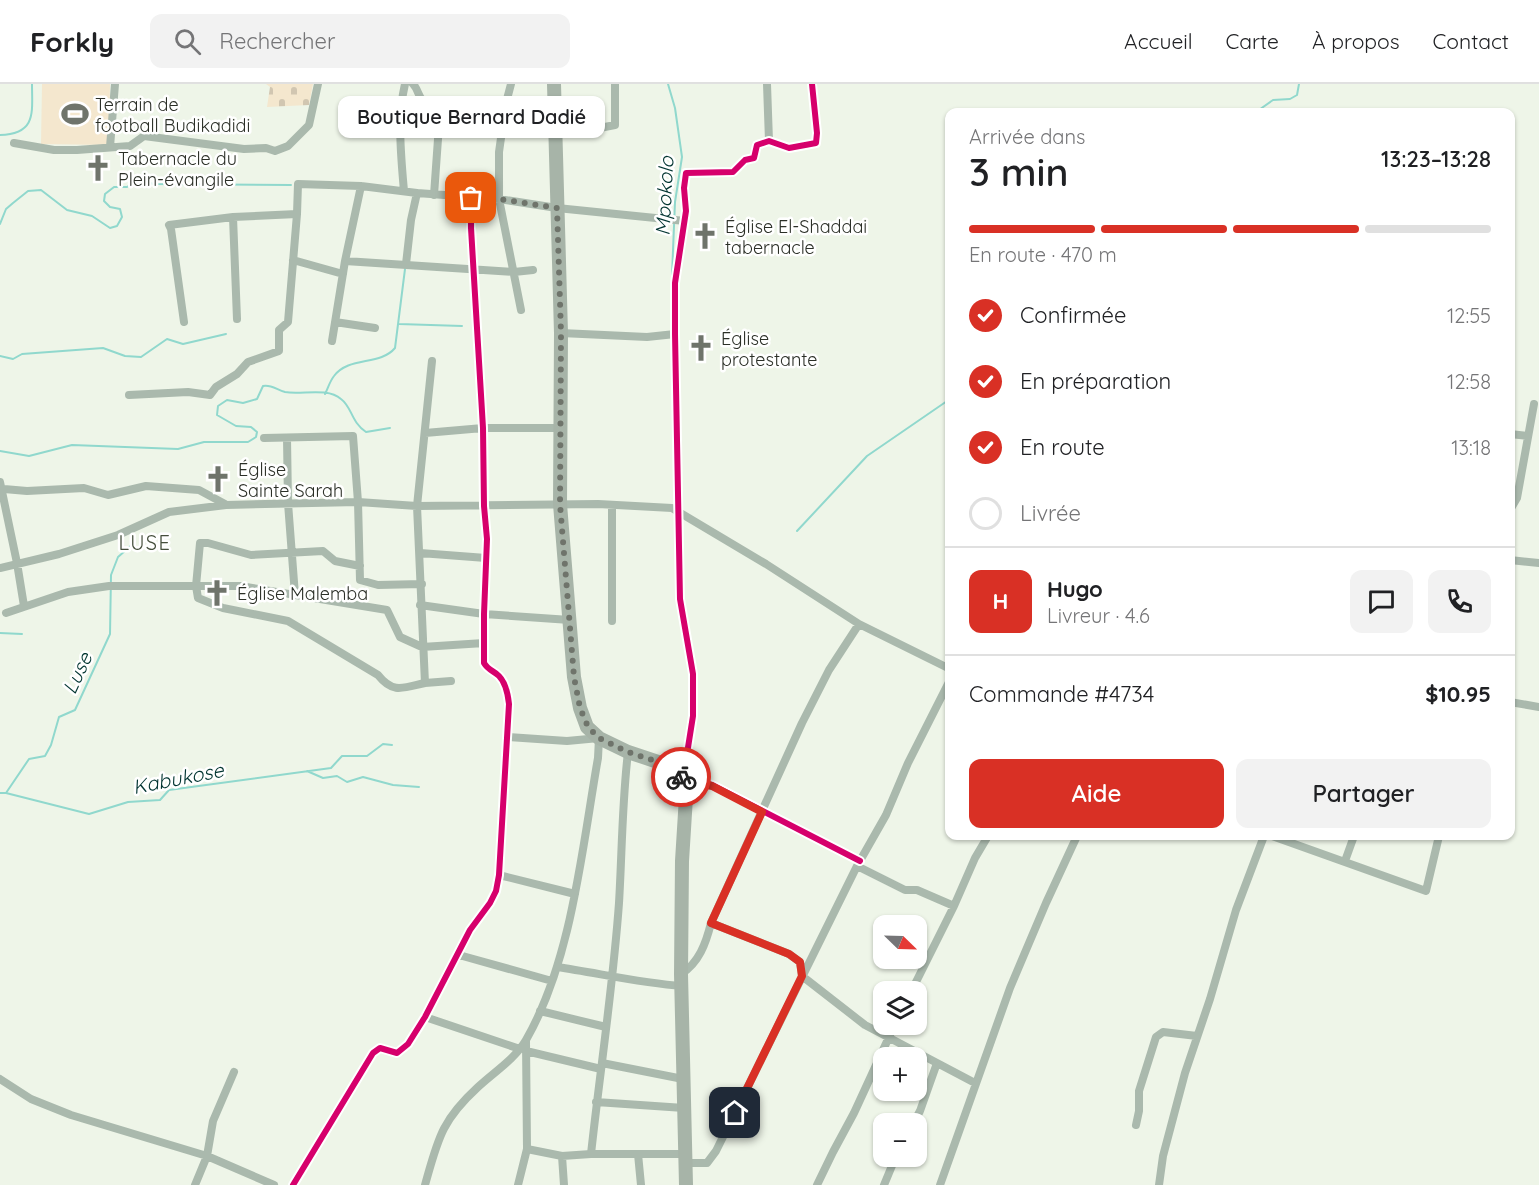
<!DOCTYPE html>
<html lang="fr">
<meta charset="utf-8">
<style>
:root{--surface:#fff;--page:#f2f2f2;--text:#202124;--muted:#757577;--line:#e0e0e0;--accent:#d93025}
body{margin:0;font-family:Quicksand,sans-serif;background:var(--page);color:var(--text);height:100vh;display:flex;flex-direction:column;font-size:22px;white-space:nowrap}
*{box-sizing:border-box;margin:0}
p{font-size:20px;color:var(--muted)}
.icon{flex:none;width:33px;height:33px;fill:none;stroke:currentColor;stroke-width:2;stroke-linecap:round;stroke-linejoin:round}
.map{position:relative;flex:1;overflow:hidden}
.panel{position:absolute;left:945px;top:24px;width:570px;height:732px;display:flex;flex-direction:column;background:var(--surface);border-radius:12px;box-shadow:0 2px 4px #0004}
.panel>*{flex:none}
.needle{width:39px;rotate:113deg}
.controls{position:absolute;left:873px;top:831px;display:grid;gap:12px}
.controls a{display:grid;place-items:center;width:54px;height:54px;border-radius:12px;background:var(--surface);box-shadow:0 2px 4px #0004;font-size:30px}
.pin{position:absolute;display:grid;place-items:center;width:51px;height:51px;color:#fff;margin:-26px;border-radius:12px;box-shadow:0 3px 9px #0006}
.courier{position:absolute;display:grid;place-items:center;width:60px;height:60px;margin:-30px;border:4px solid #d93025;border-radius:50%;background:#fff;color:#222;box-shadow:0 2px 8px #0007}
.bubble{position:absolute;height:42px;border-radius:12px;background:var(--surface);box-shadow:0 2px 4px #0004;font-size:20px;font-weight:600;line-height:42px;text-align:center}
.head em{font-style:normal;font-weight:600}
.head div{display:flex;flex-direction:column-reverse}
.head{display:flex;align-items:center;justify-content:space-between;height:102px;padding:0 24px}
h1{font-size:39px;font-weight:600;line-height:45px}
.bar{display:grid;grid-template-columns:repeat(4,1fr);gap:9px 6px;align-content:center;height:72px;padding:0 24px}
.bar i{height:8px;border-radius:4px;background:var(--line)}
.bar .on{background:var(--accent)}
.bar p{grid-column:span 4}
.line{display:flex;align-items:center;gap:15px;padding:0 24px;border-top:2px solid var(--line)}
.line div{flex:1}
.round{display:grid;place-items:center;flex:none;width:63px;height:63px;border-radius:12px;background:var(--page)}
ol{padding:0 24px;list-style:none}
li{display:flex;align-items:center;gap:18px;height:66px}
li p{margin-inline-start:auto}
li .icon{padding:6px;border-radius:50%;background:var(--accent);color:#fff;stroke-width:4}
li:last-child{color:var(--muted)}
li i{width:33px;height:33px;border:3px solid var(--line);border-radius:50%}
.button{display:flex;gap:12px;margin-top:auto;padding:12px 24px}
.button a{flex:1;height:69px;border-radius:12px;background:var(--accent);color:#fff;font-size:24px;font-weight:600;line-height:69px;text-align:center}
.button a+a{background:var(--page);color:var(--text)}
header{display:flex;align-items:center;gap:36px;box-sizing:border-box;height:84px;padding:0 30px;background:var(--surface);border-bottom:2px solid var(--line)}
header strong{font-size:28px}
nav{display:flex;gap:33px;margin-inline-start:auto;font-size:21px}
.search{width:420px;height:54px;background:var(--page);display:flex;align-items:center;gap:15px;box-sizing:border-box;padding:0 21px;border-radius:12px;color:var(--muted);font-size:22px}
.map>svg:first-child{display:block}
</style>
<header>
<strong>Forkly</strong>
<div class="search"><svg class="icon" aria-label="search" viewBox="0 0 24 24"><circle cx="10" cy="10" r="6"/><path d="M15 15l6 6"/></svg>Rechercher</div>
<nav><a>Accueil</a><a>Carte</a><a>À propos</a><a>Contact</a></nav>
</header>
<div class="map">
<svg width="1539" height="1101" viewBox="0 0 1539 1101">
<defs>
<pattern id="cemetery-stones" width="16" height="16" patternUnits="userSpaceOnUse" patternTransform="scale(1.5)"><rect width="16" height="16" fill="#f4e7ce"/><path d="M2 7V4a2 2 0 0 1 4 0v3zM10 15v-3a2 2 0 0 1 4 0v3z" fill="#d1c6b1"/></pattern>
</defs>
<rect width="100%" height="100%" fill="#eef5e8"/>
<path fill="#f4e7ce" d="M42 0H110L109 61 41 60Z"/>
<path fill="url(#cemetery-stones)" d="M266 0H313L309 21 267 23 270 3Z"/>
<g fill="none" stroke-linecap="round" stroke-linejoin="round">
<path stroke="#90d8cd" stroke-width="2" d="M668 0 675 24 682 73 675 118 672 191
M1256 28 1273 16 1290 15 1297 11 1299 0
M0 51C37 50 32 28 32 0
M0 140 6 125 13 119 28 107 41 106 67 126 92 132 110 144 117 142 122 133 120 125 110 123 104 117 105 110 114 103H127L139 94 153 100 291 101
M399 240 462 242
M0 272 13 275 22 270 103 264 125 272 141 273 167 255 183 260 226 250
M325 310C328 304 330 297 334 292 349 272 380 282 395 264L405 185
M0 367 29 372 72 361 178 365 204 358H248L256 353 257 348 251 343 236 342 217 331 218 322 227 316 243 319 257 315 263 302C271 300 277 306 285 308 302 311 327 303 341 315 352 323 351 338 366 348L390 344
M797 447 867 372 950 315
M0 549 22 550
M307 687 323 694 337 692 347 698 363 693 393 701 419 703
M0 709H6L89 730 128 718 160 716 169 706 331 684 342 672H367L383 660 392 661
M6 709 29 675 45 672 51 661 59 633 75 626 110 550 111 491 118 473 134 459"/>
<path stroke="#aab9ad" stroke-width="8" d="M413 0C418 5 418 12 423 17 430 26 435 30 439 41L434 111
M511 0 506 19 499 68V115L521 226
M767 0 769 57
M812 0 817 49 816 59 789 64 769 57 757 61 754 74 745 76 733 88 686 89 684 104 686 127 675 199V250L680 515 693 590V632L683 695 712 701 860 777
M555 49H574L615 41V0
M14 59 54 66H77L130 62 144 52 244 65 266 64 275 67 288 62 309 41 318 0
M110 63 115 0
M404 107C401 73 397 33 405 0
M233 133 237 235
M293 176 343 190
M345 177 514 188 533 186
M406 180 411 136 417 109
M184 238 171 145 169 141 233 133 297 130
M335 238 375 244
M561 249 647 253 675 250
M332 257 345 177 361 102
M432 277 417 422 425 599 451 597
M129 311 188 308 210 311 216 303 237 290 248 278 279 267V246L288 238 297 130 298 100 361 102 417 109 499 115 557 124 685 137
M425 349 483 344H559
M1510 350 1528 352
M264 354 353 352 358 418 360 496 378 501 422 500
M287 354 288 419 295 511
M0 398 17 479 24 522
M0 410 4 405 27 407 84 404 108 411 146 402 199 406 225 420
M612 422V537
M1510 426 1517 414 1534 320
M420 469 486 474
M1510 476 1539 479
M360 482 335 477 323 467 251 471 208 459H200L196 502 198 514 223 524 288 537 378 591C393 610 403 604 425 599
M0 484 59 470 118 451 169 428 226 421 358 418 417 422 598 420 672 424 766 480 859 540 950 585
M420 521 484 530 570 536
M6 529 68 508 109 502H240L387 526 400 553 422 563 484 559
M1510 618 1539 623
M1272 752 1426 807 1439 752
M1345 777 1354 752
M857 782 905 806H917L954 822
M499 791 575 810
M711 839 802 639 829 586 859 540
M459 871 552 897
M557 883C598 889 640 899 682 902
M681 890C699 879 706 859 711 839L789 870 800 878 802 892 865 941 975 999
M911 908 954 822 975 774 988 752
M540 927 606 943
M425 933 520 965
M526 957 527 1065 562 1072 591 1070H685
M526 967 601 985
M602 979 683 995
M0 995 31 1015 71 1031 207 1072 274 1101
M596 1018 684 1024
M913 1040 920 1027 937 979
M1136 1041 1139 1027V1007L1156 953 1163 948 1197 952
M591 1070C600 987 613 903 619 819 622 769 622 719 628 668
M638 1070 641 1101
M562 1072 564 1101
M685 1079H707L716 1067 857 782 886 731 908 679 950 596
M195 1101 207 1072 213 1037 234 988
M293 1101 373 969 380 964 397 969 408 960 425 933 470 846 490 819 496 807 499 791 509 620C508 611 506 599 499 592 494 587 488 586 484 579V530L487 455 484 422 483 344 471 144V114
M425 1101C438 1055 441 1037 478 1003 494 988 515 975 526 956 572 876 582 764 598 674L599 654 567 657 508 653
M518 1101 527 1065
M817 1101 833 1068 854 1029 895 940
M884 1101 896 1072
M940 1101 1010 904 1046 819 1077 752
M1159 1101 1163 1072 1185 989 1210 915 1236 826 1264 752"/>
<path stroke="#a7b4a8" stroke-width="14" d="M554 0 561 249 560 420 574 593 580 624 587 643 599 654 628 668 670 682 683 695 686 713 682 777 681 890 686 1101"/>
<defs>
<path id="cycleway" d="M812 0 817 49 816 59 789 64 769 57 757 61 754 74 745 76 733 88 686 89 684 104 686 127 675 199V250L680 515 693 590V632L683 695 712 701 860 777
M293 1101 373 969 380 964 397 969 408 960 425 933 470 846 490 819 496 807 499 791 509 620C508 611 506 599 499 592 494 587 488 586 484 579V530L487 455 484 422 483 344 471 144V114"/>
</defs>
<use href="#cycleway" stroke="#fff" stroke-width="10"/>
<use href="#cycleway" stroke="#d6006c" stroke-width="6"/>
</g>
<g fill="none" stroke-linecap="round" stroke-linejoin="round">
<path stroke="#6f746b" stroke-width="6" stroke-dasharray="0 10.8" d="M471 114 499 115 557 124 561 249 560 420 574 593 580 624 588 643 599 654 628 668 670 682 681 693"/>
<path stroke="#d93025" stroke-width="8" d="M681 693 683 695 712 702 762 728 711 839 789 870 800 878 802 892 735 1029"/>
</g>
<defs>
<symbol id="stadium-bare" viewBox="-9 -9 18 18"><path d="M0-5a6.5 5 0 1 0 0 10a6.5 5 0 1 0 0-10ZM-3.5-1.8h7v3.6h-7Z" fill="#6f746b" stroke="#fff" stroke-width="2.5" paint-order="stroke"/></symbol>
<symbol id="church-bare" viewBox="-9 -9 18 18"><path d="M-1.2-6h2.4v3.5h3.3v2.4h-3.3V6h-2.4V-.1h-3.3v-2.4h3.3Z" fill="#6f746b" stroke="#fff" stroke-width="2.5" paint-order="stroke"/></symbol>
</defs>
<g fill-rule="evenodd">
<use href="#stadium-bare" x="56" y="11" width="38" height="38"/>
<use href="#church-bare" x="79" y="65" width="38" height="38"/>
<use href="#church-bare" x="686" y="133" width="38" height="38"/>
<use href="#church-bare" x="682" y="245" width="38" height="38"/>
<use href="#church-bare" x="199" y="376" width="38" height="38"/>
<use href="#church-bare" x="198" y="490" width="38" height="38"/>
</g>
<g text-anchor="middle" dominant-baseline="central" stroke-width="5" stroke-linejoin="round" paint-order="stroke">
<g font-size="18" fill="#2b2f27" stroke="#fff" text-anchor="start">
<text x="95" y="20">Terrain de<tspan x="95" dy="21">football Budikadidi</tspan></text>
<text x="118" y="74">Tabernacle du<tspan x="118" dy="21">Plein-évangile</tspan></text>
<text x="725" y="142">Église El-Shaddai<tspan x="725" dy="21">tabernacle</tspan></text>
<text x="721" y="254">Église<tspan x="721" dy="21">protestante</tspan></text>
<text x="238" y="385">Église<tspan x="238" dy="21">Sainte Sarah</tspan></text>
<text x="237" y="509">Église Malemba</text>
</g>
<g font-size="20" font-style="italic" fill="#013430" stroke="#fff">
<text transform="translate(664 112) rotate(-87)">Mpokolo</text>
<text transform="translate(77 589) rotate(-65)">Luse</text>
<text transform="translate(178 694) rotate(-11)">Kabukose</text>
</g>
<g font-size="20" letter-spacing="1.5" fill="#454f3c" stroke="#fff">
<text x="145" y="458">LUSE</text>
</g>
</g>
</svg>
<div class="controls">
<a><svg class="needle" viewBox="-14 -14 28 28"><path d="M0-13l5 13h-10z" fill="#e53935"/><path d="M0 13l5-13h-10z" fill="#757577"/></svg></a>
<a><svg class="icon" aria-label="layers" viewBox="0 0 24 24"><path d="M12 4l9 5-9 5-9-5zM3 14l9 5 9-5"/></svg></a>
<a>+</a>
<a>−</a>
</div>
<div class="pin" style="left:471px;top:114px;background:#ea580c"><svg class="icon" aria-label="bag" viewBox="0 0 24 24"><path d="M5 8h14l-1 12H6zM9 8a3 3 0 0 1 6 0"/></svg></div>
<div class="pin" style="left:735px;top:1029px;background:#1f2937"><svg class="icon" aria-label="home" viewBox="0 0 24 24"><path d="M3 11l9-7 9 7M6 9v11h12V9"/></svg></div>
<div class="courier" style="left:681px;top:693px"><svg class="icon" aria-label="bike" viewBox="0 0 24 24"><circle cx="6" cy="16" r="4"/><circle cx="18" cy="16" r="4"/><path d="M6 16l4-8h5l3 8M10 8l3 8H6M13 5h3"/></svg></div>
<div class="bubble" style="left:338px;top:12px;width:267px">Boutique Bernard Dadié</div>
<section class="panel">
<div class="head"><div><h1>3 min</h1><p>Arrivée dans</p></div><em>13:23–13:28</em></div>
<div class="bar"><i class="on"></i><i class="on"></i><i class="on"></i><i></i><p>En route · 470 m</p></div>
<ol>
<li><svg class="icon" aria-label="check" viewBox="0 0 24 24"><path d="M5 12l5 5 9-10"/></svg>Confirmée<p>12:55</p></li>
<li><svg class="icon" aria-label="check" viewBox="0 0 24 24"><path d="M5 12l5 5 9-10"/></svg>En préparation<p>12:58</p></li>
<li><svg class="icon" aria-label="check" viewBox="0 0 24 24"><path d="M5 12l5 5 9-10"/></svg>En route<p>13:18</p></li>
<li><i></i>Livrée</li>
</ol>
<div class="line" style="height:108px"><b class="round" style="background:var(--accent);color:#fff">H</b><div><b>Hugo</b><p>Livreur · 4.6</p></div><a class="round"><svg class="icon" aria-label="chat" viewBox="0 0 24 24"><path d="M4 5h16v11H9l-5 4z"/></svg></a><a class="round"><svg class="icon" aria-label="phone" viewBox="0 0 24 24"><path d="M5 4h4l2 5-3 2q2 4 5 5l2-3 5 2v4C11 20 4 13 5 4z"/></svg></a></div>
<div class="line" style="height:78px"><div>Commande #4734</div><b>$10.95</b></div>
<div class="button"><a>Aide</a><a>Partager</a></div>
</section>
</div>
